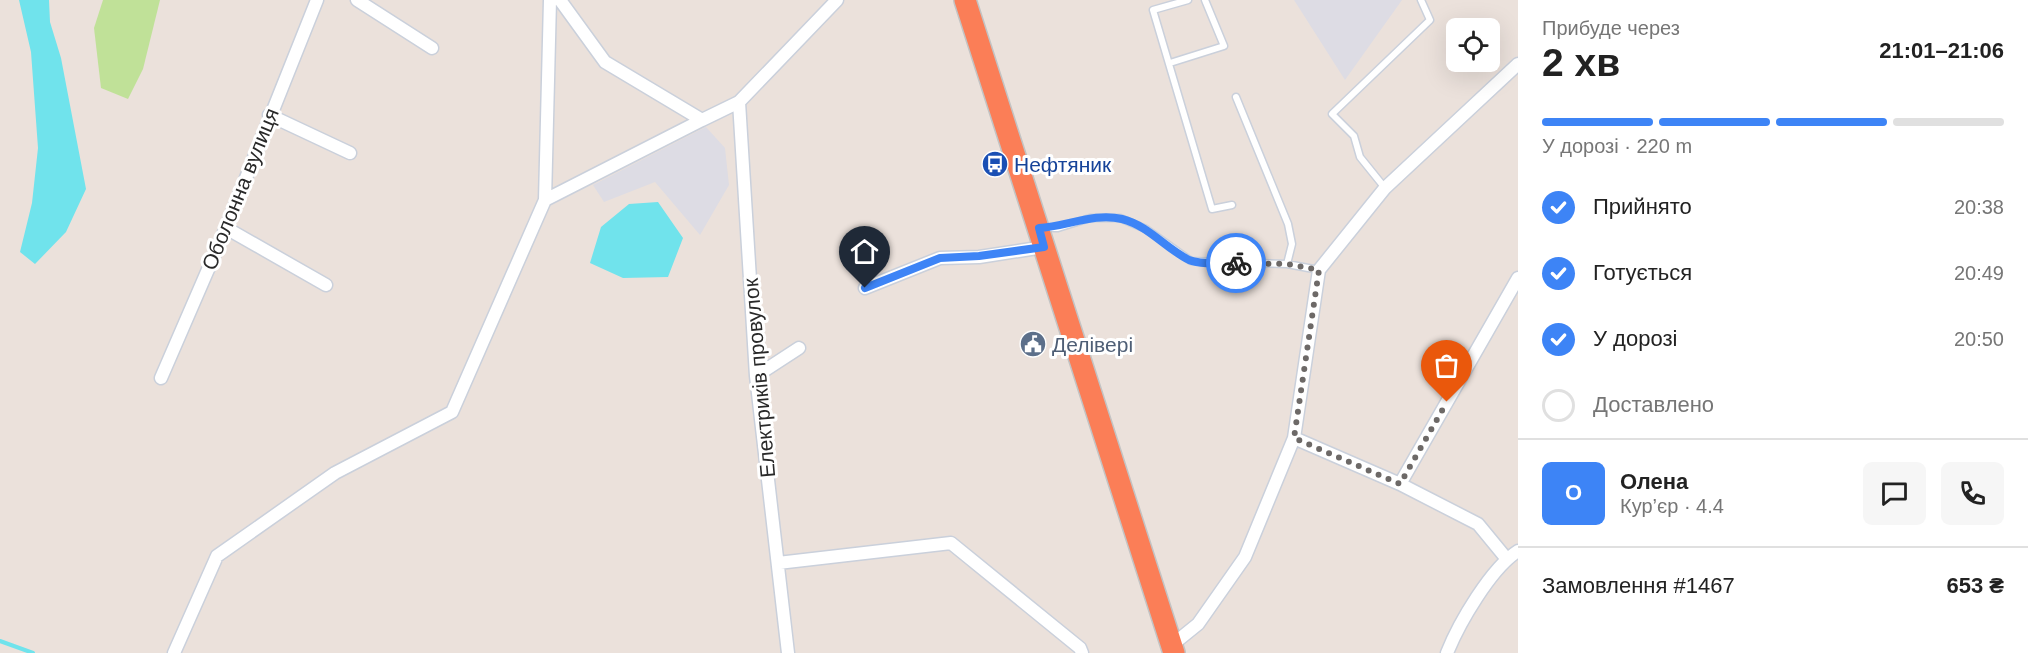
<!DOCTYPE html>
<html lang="uk">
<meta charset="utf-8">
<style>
:root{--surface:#fff;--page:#f6f6f6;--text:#222;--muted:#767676;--line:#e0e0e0;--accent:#3d84f6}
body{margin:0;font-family:Helvetica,sans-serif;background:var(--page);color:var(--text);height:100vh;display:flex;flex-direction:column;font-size:22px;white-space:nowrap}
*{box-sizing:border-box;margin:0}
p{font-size:20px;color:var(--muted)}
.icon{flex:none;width:33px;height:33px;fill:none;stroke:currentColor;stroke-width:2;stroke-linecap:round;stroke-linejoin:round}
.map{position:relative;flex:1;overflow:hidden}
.panel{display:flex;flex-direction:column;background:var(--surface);width:510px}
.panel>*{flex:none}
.buttons{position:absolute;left:1446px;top:18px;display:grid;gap:12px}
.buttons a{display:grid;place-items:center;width:54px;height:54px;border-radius:9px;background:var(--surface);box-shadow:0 6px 24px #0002;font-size:30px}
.pin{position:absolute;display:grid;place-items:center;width:51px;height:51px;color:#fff;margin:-62px -26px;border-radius:50% 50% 50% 0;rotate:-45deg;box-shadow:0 0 6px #0007}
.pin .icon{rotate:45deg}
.courier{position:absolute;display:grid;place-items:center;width:60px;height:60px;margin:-30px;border:4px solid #3d84f6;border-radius:50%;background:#fff;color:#222;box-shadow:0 2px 8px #0007}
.overview em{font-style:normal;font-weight:700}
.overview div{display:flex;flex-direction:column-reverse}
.overview{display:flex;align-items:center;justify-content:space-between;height:102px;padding:0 24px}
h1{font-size:39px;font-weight:700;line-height:45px}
.bar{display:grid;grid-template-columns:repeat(4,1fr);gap:9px 6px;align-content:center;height:72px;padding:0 24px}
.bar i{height:8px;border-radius:4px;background:var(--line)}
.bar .active{background:var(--accent)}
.bar p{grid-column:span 4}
.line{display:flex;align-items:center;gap:15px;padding:0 24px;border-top:2px solid var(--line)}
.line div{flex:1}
.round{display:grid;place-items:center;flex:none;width:63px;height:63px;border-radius:9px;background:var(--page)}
ol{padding:0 24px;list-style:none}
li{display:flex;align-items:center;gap:18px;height:66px}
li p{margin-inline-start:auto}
li .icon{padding:6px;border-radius:50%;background:var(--accent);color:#fff;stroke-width:4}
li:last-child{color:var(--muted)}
li i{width:33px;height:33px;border:3px solid var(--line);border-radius:50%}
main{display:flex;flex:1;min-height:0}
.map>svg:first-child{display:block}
</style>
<main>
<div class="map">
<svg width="1518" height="653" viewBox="0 0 1518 653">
<rect width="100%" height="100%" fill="#ebe1db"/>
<path fill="#dddce4" d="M1294 0H1402L1345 80Z
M706 127 725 148 729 185 700 235 655 182 604 202 593 185Z"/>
<path fill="#c0e198" d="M103 0H160L143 69 128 99 101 88 94 28Z"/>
<path fill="#70e3ec" d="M19 0H49L50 22 61 58 86 189 66 232 35 264 20 252 32 203 38 148 31 52Z
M658 202 683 238 668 277 623 278 590 263 601 227 629 204Z"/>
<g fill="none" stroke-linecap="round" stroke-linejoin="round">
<path stroke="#70e3ec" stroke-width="4" d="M0 641 33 653"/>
<defs>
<path id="lane" d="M1188 0 1153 10 1212 209 1232 205
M1170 63 1224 46 1205 0
M1236 97 1288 224 1292 244 1287 264
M1385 188 1360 157 1354 136 1332 114 1430 20 1421 0
M1043 228H1058L1090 218H1120L1146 229 1191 261 1287 264 1319 270"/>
<path id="street" d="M357 0 432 48
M560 0 605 62 702 120 739 102 837 0
M739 102 756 376 788 653
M269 115 350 153
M545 200 702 120
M226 228 326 285
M865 288 940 258 979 257 1044 247
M756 376 799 348
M161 378 226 228 317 0
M1294 438 1400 484 1478 524 1506 558
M1400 484 1518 278
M778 563 951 543 1080 648 1082 653
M1172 645 1198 624 1245 557 1294 438 1319 270 1385 188 1518 64
M174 653 217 556 335 473 452 412 545 200 550 0
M1447 653C1459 623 1491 568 1518 551"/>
<path id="highway" d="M965 0 1174 653"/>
</defs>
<use href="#lane" stroke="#cad0db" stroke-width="9"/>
<use href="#street" stroke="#cad0db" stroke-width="15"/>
<use href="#highway" stroke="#c3c3c3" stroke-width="24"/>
<use href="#lane" stroke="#fff" stroke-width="6"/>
<use href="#street" stroke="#fff" stroke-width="12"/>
<use href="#highway" stroke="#fb7e57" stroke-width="21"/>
</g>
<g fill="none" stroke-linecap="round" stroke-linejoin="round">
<path stroke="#6d6967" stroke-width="6" stroke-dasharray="0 10.8" d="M1236 263 1287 264 1319 270 1294 438 1400 484 1447 402"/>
<path stroke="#3d84f6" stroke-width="8" d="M865 288 940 258 979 256 1044 247 1039 228C1066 227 1094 212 1122 219 1149 226 1165 248 1189 260 1201 265 1222 263 1236 263"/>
</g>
<defs>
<symbol id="bus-disc" viewBox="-11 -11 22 22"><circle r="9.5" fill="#1a4fb4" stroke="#fff"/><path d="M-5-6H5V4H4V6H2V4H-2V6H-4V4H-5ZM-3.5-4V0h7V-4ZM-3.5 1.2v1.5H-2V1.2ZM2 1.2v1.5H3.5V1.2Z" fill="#fff"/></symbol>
<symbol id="civic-disc" viewBox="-11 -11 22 22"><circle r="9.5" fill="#5c6f8a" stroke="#fff"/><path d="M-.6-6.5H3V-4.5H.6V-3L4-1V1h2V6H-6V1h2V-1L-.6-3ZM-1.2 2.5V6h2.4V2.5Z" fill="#fff"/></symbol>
</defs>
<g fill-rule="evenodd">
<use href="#bus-disc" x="980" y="149" width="30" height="30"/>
<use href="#civic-disc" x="1018" y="329" width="30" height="30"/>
</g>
<g text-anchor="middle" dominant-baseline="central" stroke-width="6" stroke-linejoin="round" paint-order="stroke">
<g font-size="21" fill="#164399" stroke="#fff" text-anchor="start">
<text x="1014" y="164">Нефтяник</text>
</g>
<g font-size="21" fill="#292929" stroke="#fff">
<text transform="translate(240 189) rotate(-68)">Оболонна вулиця</text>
<text transform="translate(759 378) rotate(-95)">Електриків провулок</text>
</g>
<g font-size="21" fill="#4e5e75" stroke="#fff" text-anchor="start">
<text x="1052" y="344">Делівері</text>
</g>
</g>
</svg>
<div class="buttons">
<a><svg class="icon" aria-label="locate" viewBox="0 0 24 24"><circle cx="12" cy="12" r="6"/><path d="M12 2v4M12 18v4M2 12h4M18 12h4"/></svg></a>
</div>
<div class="pin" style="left:1447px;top:402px;background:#ea580c"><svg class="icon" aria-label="bag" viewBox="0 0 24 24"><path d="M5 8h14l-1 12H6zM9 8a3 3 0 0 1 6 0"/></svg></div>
<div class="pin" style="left:865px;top:288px;background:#1f2937"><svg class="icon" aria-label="home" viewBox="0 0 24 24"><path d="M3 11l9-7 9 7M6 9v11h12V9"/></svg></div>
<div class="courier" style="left:1236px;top:263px"><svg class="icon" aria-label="bike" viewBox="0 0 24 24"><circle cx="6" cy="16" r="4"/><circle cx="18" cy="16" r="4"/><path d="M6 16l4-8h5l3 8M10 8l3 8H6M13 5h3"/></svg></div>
</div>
<section class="panel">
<div class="overview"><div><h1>2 хв</h1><p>Прибуде через</p></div><em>21:01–21:06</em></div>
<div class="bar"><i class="active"></i><i class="active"></i><i class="active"></i><i></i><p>У дорозі · 220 m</p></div>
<ol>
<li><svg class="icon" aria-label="check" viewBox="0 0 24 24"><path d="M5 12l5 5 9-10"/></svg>Прийнято<p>20:38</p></li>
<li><svg class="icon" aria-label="check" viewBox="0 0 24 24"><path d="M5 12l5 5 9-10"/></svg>Готується<p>20:49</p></li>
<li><svg class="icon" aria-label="check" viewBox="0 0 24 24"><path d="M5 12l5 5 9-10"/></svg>У дорозі<p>20:50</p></li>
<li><i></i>Доставлено</li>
</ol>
<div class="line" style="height:108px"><b class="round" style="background:var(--accent);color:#fff">О</b><div><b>Олена</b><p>Кур’єр · 4.4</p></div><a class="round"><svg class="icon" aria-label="chat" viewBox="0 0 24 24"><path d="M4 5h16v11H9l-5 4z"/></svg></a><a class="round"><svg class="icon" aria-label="phone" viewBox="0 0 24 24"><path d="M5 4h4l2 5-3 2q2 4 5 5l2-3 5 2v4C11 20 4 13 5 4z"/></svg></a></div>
<div class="line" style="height:78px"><div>Замовлення #1467</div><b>653 ₴</b></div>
</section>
</main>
